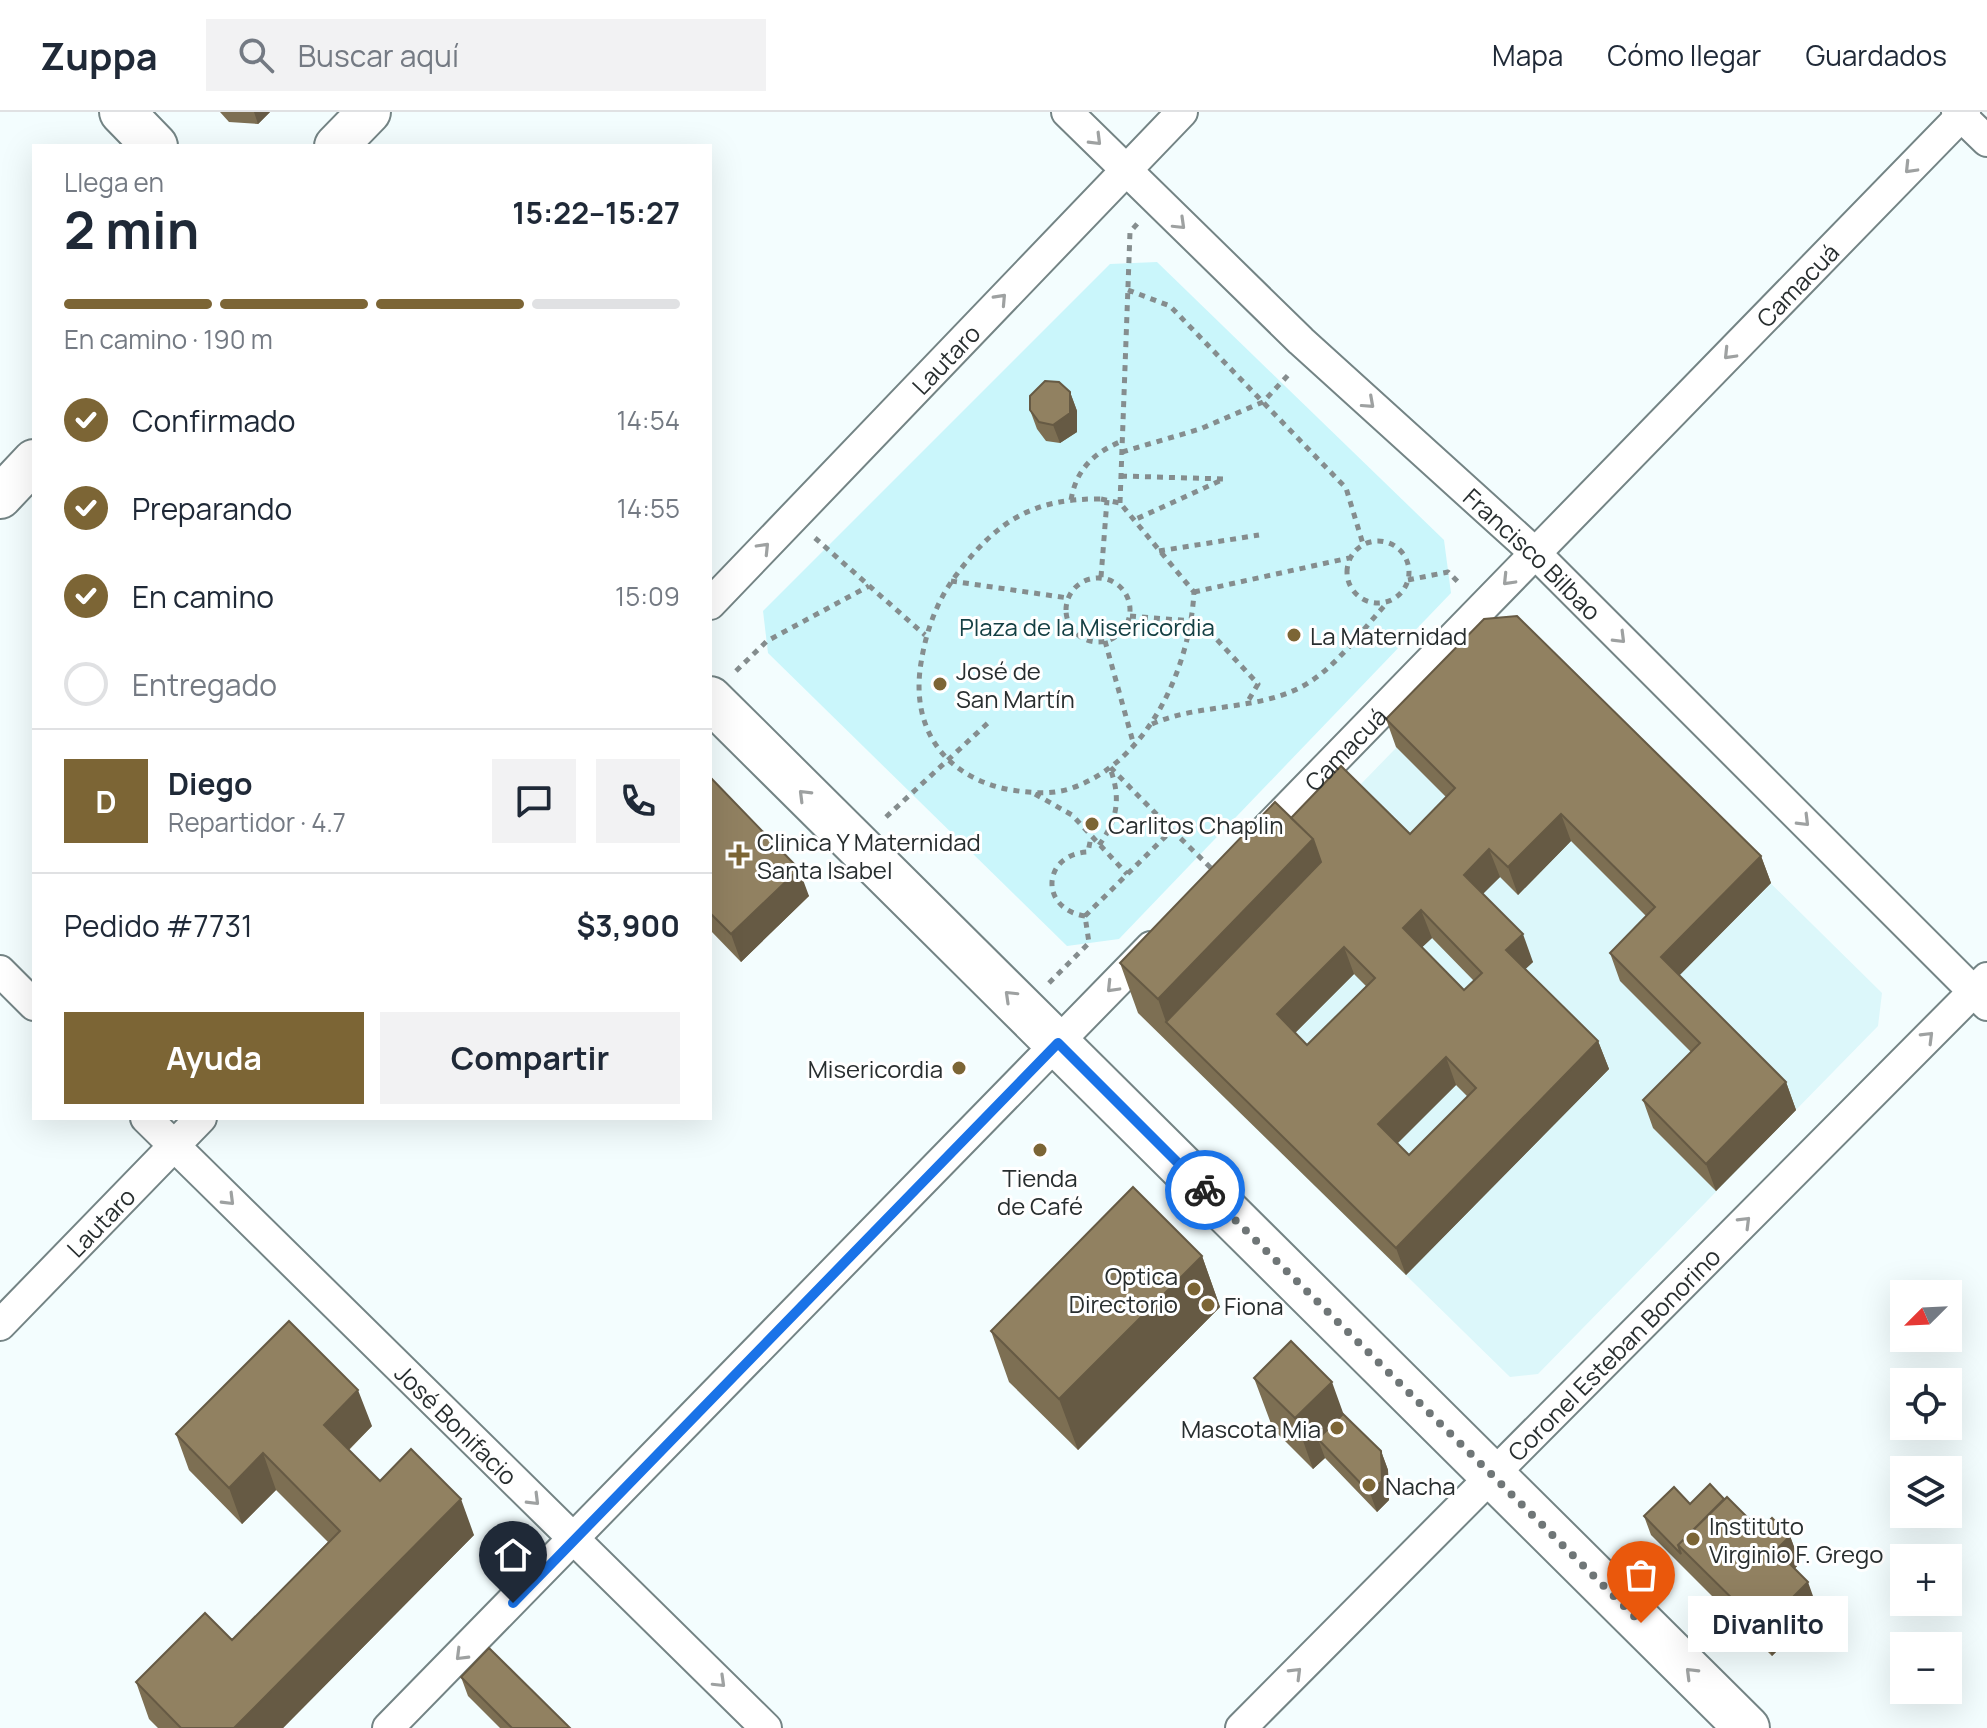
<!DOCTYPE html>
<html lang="es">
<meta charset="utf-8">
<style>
:root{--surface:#fff;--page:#f2f2f3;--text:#1f2937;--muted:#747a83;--line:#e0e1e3;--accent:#7c6535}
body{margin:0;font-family:Manrope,sans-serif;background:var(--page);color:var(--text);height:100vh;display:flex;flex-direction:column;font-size:30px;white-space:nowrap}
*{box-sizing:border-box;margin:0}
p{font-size:26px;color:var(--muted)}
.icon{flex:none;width:44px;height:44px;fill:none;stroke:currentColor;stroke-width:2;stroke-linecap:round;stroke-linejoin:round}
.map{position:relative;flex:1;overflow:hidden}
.drawer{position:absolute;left:32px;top:32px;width:680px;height:976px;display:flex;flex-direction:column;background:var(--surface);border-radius:0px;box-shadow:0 8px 32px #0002}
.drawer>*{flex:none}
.needle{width:52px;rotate:246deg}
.fabs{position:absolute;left:1890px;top:1168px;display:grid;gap:16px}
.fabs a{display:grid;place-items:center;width:72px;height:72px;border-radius:0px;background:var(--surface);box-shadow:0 8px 32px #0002;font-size:40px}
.pin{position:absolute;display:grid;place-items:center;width:68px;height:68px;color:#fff;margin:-82px -34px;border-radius:50% 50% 50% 0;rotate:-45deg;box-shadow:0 0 8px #0007}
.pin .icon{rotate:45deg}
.courier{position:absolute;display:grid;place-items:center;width:80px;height:80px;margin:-40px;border:6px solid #1a73e8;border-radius:50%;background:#fff;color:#222;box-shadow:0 2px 10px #0007}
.bubble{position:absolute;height:56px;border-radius:0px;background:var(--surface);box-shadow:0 8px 32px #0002;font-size:26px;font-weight:700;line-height:56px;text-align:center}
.head em{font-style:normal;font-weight:700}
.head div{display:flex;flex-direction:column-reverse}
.head{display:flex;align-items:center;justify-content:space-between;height:136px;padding:0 32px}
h1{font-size:52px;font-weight:700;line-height:60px}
.bar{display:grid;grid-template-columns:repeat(4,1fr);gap:12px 8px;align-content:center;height:96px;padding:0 32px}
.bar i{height:10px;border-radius:6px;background:var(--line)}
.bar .active{background:var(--accent)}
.bar p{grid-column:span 4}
.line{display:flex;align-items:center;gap:20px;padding:0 32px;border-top:2px solid var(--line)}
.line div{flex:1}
.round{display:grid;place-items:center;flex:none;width:84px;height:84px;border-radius:0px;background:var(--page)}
ol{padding:0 32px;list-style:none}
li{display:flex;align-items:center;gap:24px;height:88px}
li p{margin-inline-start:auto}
li .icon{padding:8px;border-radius:50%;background:var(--accent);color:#fff;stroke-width:4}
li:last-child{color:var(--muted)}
li i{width:44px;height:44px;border:4px solid var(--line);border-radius:50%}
.cta{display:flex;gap:16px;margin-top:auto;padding:16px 32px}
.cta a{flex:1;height:92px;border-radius:0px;background:var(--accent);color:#fff;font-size:32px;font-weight:700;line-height:92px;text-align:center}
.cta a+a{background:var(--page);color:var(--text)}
header{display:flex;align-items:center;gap:48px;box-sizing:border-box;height:112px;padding:0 40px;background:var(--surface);border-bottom:2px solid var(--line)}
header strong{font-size:38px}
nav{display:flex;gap:44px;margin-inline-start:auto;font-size:28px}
.search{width:560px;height:72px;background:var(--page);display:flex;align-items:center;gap:20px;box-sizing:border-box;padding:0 28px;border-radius:0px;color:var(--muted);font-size:30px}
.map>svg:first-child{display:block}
</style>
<header>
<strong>Zuppa</strong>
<div class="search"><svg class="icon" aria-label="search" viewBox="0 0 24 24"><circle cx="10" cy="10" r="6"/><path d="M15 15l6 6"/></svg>Buscar aquí</div>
<nav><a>Mapa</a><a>Cómo llegar</a><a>Guardados</a></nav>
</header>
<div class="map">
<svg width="1987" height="1616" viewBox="0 0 1987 1616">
<rect width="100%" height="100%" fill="#f3fdfe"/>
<path fill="#dcf7fa" d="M1528 532 1882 881 1878 914 1538 1262 1510 1265 1176 938 1331 778 1294 741 1494 535Z"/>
<path fill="#caf6fb" d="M1157 150 1444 428 1451 481 1119 827 1067 834 768 541 763 499 1110 152Z"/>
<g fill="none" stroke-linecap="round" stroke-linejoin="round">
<defs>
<g id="minor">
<path id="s1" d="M1067 0 1301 229 1535 441 1987 893"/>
<path d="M1957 0 1987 29"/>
<path id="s2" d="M710 492 1182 0"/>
<path id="s3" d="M1257 727 1965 0"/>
<path d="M0 859 34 893"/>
<path id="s4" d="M146 1006 766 1616"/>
<path id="s5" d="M0 1213 201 1006"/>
<path d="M388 1616 1151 835"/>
<path id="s6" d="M1241 1616 1987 866"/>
</g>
<path id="secondary" d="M336 34 369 0
M0 385 34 349"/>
<path id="primary" d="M122 0 155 34
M710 587 1747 1616"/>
</defs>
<use href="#minor" stroke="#748485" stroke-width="34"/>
<use href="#secondary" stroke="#748485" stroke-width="46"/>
<use href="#primary" stroke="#748485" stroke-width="48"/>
<path stroke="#858d8e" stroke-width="5" stroke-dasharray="6 6" stroke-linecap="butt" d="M1128 178 1170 194 1346 376 1363 432
M1122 340 1200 317 1263 290 1291 260
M1121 364 1224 367 1134 408
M1101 387 1120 391 1194 480C1190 555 1149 649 1072 676 1052 683 1032 681 1011 678 946 666 910 618 921 551 926 519 937 488 957 462 997 409 1033 386 1101 387Z
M1071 388C1076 358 1093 341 1122 329
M1120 391 1130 120 1138 111
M815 426 925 523
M1347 460a31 31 0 1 1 62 0a31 31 0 1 1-62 0Z
M1159 439 1259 423
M1101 465 1107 388
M1066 498a32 32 0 1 1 64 0a32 32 0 1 1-64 0Z
M1408 468 1448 460 1461 473
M951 469 1068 486
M1194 480 1349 446
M1130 504 1192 509
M1209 519 1258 572 1248 589
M1105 529 1133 630
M736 559 767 529 869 474
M1152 612C1200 591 1257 599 1303 574 1337 555 1361 519 1387 491
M1035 682 1072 703 1127 762
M886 705 989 610
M1172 718 1214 759
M1099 733C1117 709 1121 687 1111 659
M1085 804 1172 718 1109 654
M1085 804C1039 797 1042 742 1088 740L1091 725
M1049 871 1089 831 1085 804"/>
<use href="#minor" stroke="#fff" stroke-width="30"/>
<use href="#secondary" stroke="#fff" stroke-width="42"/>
<use href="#primary" stroke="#fff" stroke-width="44"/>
</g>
<path fill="#7d6f53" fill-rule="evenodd" d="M220 0H270L258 12 229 10Z
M1070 280 1077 299V320L1060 331 1046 329 1037 317 1030 298Z
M1386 607 1761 744 1771 771 1679 863 1786 970 1796 998 1716 1079 1653 1016 1643 988 1691 940 1620 869 1610 841 1646 804 1571 729 1518 783 1500 765 1482 782 1533 850 1525 857 1598 929 1609 957 1406 1163 1138 901 1120 851 1291 706 1410 722 1446 685 1396 635ZM1432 826 1474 869 1464 878 1422 835ZM1354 862 1366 874 1307 933 1295 921ZM1456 973 1468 985 1409 1043 1397 1031Z
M710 665 809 784 741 850 710 818Z
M1202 1144 1220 1195 1078 1338 1009 1270 991 1219Z
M1254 1266 1343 1302 1381 1339 1388 1358 1389 1388 1377 1400 1325 1346 1313 1357 1273 1317Z
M372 1314 349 1338 380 1369 474 1423 283 1616H158L149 1607 136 1570 232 1528 328 1430 276 1378 242 1412 189 1358 176 1322Z
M1724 1387 1760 1418 1790 1424 1800 1451 1794 1457 1818 1498 1772 1544 1651 1423 1644 1404 1690 1392Z
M461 1565 570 1616H500L468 1584Z"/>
<path fill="#665a44" d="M254 0H270L258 12Z
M1070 280 1077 299V320L1060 331 1053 313Z
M1561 702 1571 729 1518 783 1508 755Z
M1313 727 1332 778 1166 910 1158 887Z
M1489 737 1500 765 1474 791 1464 763Z
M1761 744 1771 771 1671 872 1661 845Z
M799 757 809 784 741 850 731 822Z
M1421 798 1432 826 1413 844 1403 816Z
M1523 822 1533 850 1516 866 1506 838Z
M1344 835 1354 862 1287 929 1277 902Z
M1598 929 1609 957 1406 1163 1396 1136Z
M1446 945 1456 973 1389 1040 1378 1012Z
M1786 970 1796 998 1716 1079 1706 1052Z
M1202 1144 1220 1195 1078 1338 1059 1287Z
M1332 1270 1350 1320 1318 1327 1325 1346 1313 1357 1295 1306Z
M358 1278 372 1314 337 1349 324 1313Z
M1381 1339 1388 1358 1389 1388 1377 1400 1370 1381Z
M263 1341 276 1378 242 1412 229 1376Z
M461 1387 474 1423 283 1616H234Z
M1790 1424 1800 1451 1786 1466 1776 1438Z
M1808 1470 1818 1498 1772 1544 1762 1516Z"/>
<path fill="#918161" stroke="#665a44" stroke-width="2" fill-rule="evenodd" d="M1045 269 1059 270 1070 280V301L1053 313 1039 310 1030 298V284Z
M1517 504 1761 744 1661 845 1786 970 1706 1052 1643 988 1700 931 1610 841 1655 795 1561 702 1508 755 1489 737 1464 763 1523 822 1506 838 1598 929 1396 1136 1166 910 1321 750 1313 727 1291 706 1341 654 1410 722 1455 676 1386 607 1484 507ZM1421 798 1482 861 1464 878 1403 816ZM1344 835 1375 866 1307 933 1277 902ZM1446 945 1476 976 1409 1043 1378 1012Z
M710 665 799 757 731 822 710 801Z
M1275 690 1313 727 1158 887 1120 851Z
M1133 1075 1202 1144 1059 1287 991 1219Z
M289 1209 358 1278 324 1313 380 1369 411 1337 461 1387 234 1616H181L136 1570 205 1501 232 1528 340 1419 263 1341 229 1376 176 1322Z
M1291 1229 1332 1270 1295 1306 1254 1266Z
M1343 1302 1381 1339 1382 1369 1370 1381 1318 1327Z
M1710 1372 1724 1387 1678 1433 1681 1442 1644 1404 1674 1375 1690 1392Z
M1727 1385 1760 1418 1772 1406 1790 1424 1776 1438 1808 1470 1762 1516 1678 1433Z
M489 1536 570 1616H512L461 1565Z"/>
<defs><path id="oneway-chevron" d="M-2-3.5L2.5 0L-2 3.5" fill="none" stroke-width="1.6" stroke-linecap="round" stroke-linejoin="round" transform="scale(2)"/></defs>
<g stroke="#9ea1a1">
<use href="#oneway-chevron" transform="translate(1096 28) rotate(45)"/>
<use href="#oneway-chevron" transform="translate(1910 56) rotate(134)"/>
<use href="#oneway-chevron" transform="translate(1180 112) rotate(44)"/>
<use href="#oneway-chevron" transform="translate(1001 187) rotate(-47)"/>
<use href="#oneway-chevron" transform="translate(1729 242) rotate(134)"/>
<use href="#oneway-chevron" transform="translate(1369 291) rotate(42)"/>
<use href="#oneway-chevron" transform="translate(764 436) rotate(-46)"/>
<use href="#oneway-chevron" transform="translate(1508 468) rotate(134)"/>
<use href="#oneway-chevron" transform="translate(1620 526) rotate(45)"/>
<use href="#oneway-chevron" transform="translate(804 683) rotate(-135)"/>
<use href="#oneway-chevron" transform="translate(1804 709) rotate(45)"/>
<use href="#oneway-chevron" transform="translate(1112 875) rotate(134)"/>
<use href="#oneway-chevron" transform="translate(1010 884) rotate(-136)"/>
<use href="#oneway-chevron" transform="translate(1928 925) rotate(-45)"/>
<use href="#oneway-chevron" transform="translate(229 1088) rotate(45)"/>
<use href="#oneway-chevron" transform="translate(1745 1110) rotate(-45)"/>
<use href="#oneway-chevron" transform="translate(534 1388) rotate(45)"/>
<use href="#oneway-chevron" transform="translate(461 1543) rotate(135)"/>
<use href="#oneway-chevron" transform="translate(1296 1561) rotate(-45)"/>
<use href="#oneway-chevron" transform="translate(1691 1561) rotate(-135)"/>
<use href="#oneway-chevron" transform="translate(720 1570) rotate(44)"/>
</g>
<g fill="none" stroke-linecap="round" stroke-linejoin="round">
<path stroke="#6f7677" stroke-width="8" stroke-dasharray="0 14.4" d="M1205 1078 1641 1511"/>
<path stroke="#1a73e8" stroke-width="10" d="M513 1491 1058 931 1205 1078"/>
</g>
<g fill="#7c6535" stroke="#fff" stroke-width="3">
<circle cx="1294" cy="523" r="8"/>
<circle cx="940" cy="572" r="8"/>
<circle cx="1092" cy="712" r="8"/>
<path d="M735 731h8v8h8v8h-8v8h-8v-8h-8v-8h8z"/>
<circle cx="959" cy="956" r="8"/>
<circle cx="1040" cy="1038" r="8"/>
<circle cx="1194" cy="1177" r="8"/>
<circle cx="1208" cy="1193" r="8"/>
<circle cx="1337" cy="1316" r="8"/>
<circle cx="1369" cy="1373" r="8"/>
<circle cx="1693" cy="1427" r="8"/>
</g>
<g text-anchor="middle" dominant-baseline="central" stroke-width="6" stroke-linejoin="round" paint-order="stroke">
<g font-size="24" fill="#282e2f" stroke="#fff">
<text stroke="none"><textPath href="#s3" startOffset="774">Camacuá</textPath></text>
<text stroke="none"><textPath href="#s2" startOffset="340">Lautaro</textPath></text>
<text stroke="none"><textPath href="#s1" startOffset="642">Francisco Bilbao</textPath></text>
<text stroke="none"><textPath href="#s3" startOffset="126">Camacuá</textPath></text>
<text stroke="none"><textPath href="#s5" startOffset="144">Lautaro</textPath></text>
<text stroke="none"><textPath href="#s6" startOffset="528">Coronel Esteban Bonorino</textPath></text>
<text stroke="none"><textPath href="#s4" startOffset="436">José Bonifacio</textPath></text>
</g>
<g font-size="24" fill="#144044" stroke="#fff">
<text x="1087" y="514">Plaza de la Misericordia</text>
</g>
<g font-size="24" fill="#282e2f" stroke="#fff" text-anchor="start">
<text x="1310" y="523">La Maternidad</text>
<text x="956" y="558">José de<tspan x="956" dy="28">San Martín</tspan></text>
<text x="1108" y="712">Carlitos Chaplin</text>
<text x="757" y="729">Clinica Y Maternidad<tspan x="757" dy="28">Santa Isabel</tspan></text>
<text x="943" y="956" text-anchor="end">Misericordia</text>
<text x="1040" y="1065" text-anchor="middle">Tienda<tspan x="1040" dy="28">de Café</tspan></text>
<text x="1178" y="1163" text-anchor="end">Optica<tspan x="1178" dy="28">Directorio</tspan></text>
<text x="1224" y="1193">Fiona</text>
<text x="1321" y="1316" text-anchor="end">Mascota Mia</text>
<text x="1385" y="1373">Nacha</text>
<text x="1709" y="1413">Instituto<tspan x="1709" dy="28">Virginio F. Grego</tspan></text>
</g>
</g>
</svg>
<div class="fabs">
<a><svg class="needle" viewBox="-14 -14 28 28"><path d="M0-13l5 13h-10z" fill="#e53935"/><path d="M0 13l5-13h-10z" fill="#747a83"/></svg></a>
<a><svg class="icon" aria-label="locate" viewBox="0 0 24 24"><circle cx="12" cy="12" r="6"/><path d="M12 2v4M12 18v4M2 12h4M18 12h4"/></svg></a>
<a><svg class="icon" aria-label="layers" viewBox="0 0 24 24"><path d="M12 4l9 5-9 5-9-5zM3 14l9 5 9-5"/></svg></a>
<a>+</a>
<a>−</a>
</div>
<div class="pin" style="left:1641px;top:1511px;background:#ea580c"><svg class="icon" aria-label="bag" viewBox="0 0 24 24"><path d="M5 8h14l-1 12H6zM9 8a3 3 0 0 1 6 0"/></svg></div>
<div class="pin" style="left:513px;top:1491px;background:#1f2937"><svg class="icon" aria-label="home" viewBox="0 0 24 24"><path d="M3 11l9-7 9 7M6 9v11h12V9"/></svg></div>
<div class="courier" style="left:1205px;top:1078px"><svg class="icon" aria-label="bike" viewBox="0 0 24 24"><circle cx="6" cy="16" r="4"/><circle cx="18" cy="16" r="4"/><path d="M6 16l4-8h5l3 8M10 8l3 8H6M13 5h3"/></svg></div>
<div class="bubble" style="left:1688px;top:1484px;width:160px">Divanlito</div>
<section class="drawer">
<div class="head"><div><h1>2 min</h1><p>Llega en</p></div><em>15:22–15:27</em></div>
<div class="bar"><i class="active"></i><i class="active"></i><i class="active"></i><i></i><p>En camino · 190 m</p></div>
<ol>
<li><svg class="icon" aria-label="check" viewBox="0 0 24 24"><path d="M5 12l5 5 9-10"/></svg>Confirmado<p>14:54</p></li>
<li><svg class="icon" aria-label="check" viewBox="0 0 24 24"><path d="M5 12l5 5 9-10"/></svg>Preparando<p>14:55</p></li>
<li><svg class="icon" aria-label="check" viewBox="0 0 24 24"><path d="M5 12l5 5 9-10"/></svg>En camino<p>15:09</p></li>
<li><i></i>Entregado</li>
</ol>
<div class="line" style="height:144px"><b class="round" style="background:var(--accent);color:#fff">D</b><div><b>Diego</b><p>Repartidor · 4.7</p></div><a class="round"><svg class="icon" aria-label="chat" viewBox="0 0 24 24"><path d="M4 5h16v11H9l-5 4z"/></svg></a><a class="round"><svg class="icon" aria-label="phone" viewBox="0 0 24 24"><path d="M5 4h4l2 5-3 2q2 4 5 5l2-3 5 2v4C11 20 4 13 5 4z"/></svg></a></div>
<div class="line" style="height:104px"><div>Pedido #7731</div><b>$3,900</b></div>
<div class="cta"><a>Ayuda</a><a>Compartir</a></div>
</section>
</div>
